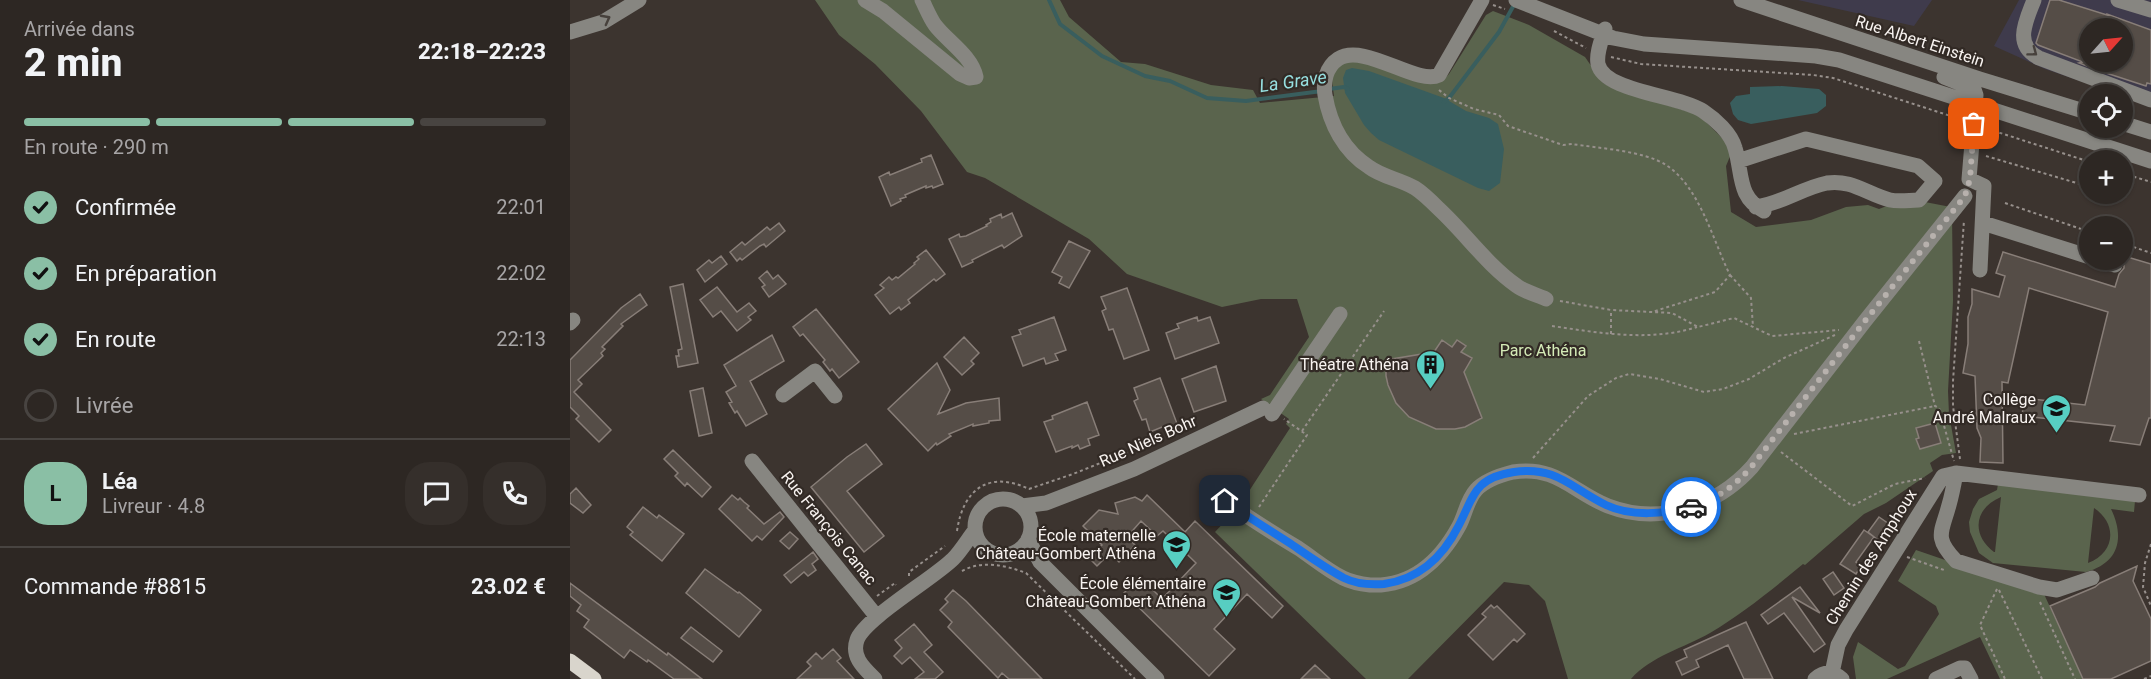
<!DOCTYPE html>
<html lang="fr">
<meta charset="utf-8">
<style>
:root{--surface:#2d2723;--page:#352f2b;--text:#f1f3f6;--muted:#a7a5a6;--line:#484441;--accent:#8abfa5}
body{margin:0;font-family:Roboto,sans-serif;background:var(--page);color:var(--text);height:100vh;display:flex;flex-direction:column;font-size:22px;white-space:nowrap}
*{box-sizing:border-box;margin:0}
p{font-size:20px;color:var(--muted)}
.icon{flex:none;width:33px;height:33px;fill:none;stroke:currentColor;stroke-width:2;stroke-linecap:round;stroke-linejoin:round}
.map{position:relative;flex:1;overflow:hidden}
.panel{display:flex;flex-direction:column;background:var(--surface);width:570px}
.panel>*{flex:none}
.needle{width:39px;rotate:63deg}
.tools{position:absolute;left:1509px;top:18px;display:grid;gap:12px}
.tools a{display:grid;place-items:center;width:54px;height:54px;border-radius:50%;background:var(--surface);box-shadow:0 2px 4px #0004,0 0 0 2px var(--line);font-size:30px}
.pin{position:absolute;display:grid;place-items:center;width:51px;height:51px;color:#fff;margin:-26px;border-radius:12px;box-shadow:0 3px 9px #0006}
.courier{position:absolute;display:grid;place-items:center;width:60px;height:60px;margin:-30px;border:4px solid #1a73e8;border-radius:50%;background:#fff;color:#222;box-shadow:0 2px 8px #0007}
.overview em{font-style:normal;font-weight:800}
.overview div{display:flex;flex-direction:column-reverse}
.overview{display:flex;align-items:center;justify-content:space-between;height:102px;padding:0 24px}
h1{font-size:39px;font-weight:800;line-height:45px}
.bar{display:grid;grid-template-columns:repeat(4,1fr);gap:9px 6px;align-content:center;height:72px;padding:0 24px}
.bar i{height:8px;border-radius:4px;background:var(--line)}
.bar .current{background:var(--accent)}
.bar p{grid-column:span 4}
.line{display:flex;align-items:center;gap:15px;padding:0 24px;border-top:2px solid var(--line)}
.line div{flex:1}
.round{display:grid;place-items:center;flex:none;width:63px;height:63px;border-radius:24px;background:var(--page)}
ol{padding:0 24px;list-style:none}
li{display:flex;align-items:center;gap:18px;height:66px}
li p{margin-inline-start:auto}
li .icon{padding:6px;border-radius:50%;background:var(--accent);color:#111;stroke-width:4}
li:last-child{color:var(--muted)}
li i{width:33px;height:33px;border:3px solid var(--line);border-radius:50%}
main{display:flex;flex:1;min-height:0}
.map>svg:first-child{display:block}
</style>
<main>
<section class="panel">
<div class="overview"><div><h1>2 min</h1><p>Arrivée dans</p></div><em>22:18–22:23</em></div>
<div class="bar"><i class="current"></i><i class="current"></i><i class="current"></i><i></i><p>En route · 290 m</p></div>
<ol>
<li><svg class="icon" aria-label="check" viewBox="0 0 24 24"><path d="M5 12l5 5 9-10"/></svg>Confirmée<p>22:01</p></li>
<li><svg class="icon" aria-label="check" viewBox="0 0 24 24"><path d="M5 12l5 5 9-10"/></svg>En préparation<p>22:02</p></li>
<li><svg class="icon" aria-label="check" viewBox="0 0 24 24"><path d="M5 12l5 5 9-10"/></svg>En route<p>22:13</p></li>
<li><i></i>Livrée</li>
</ol>
<div class="line" style="height:108px"><b class="round" style="background:var(--accent);color:#111">L</b><div><b>Léa</b><p>Livreur · 4.8</p></div><a class="round"><svg class="icon" aria-label="chat" viewBox="0 0 24 24"><path d="M4 5h16v11H9l-5 4z"/></svg></a><a class="round"><svg class="icon" aria-label="phone" viewBox="0 0 24 24"><path d="M5 4h4l2 5-3 2q2 4 5 5l2-3 5 2v4C11 20 4 13 5 4z"/></svg></a></div>
<div class="line" style="height:78px"><div>Commande #8815</div><b>23.02 €</b></div>
</section>
<div class="map">
<svg width="1581" height="679" viewBox="0 0 1581 679">
<rect width="100%" height="100%" fill="#3c342f"/>
<path fill="#3f3b4c" fill-rule="evenodd" d="M1228 0H1362L1344 26Z
M1449 0H1581V105L1475 69 1424 46ZM1520 28H1552V62H1520Z"/>
<path fill="#5a644d" fill-rule="evenodd" d="M245 0H490L499 17 551 62 575 64 641 85 683 90 690 103 764 96 762 81 765 65 775 59 872 81 879 74 916 15 923 11 959 25 1015 57 1033 83 1045 89 1129 115 1155 141 1161 154 1156 166 1161 212 1186 227 1241 220 1276 207 1298 205 1309 209 1322 204 1355 202 1391 209 1382 212 1383 301 1378 391 1379 414 1386 453 1372 455 1360 463 1363 471 1316 503 1294 514 1235 565 1233 564C1203 589 1173 613 1140 633 1114 648 1081 656 1061 679H998L975 601 959 585 934 582 838 679H796L645 532 670 505 720 428 716 424 719 419 691 399 700 395 739 337 727 299H691L652 307 557 274 519 239 415 178 397 172 351 111 305 64 269 35Z
M1428 484 1565 501 1564 512 1541 509C1555 538 1549 563 1516 572L1423 563 1409 553 1400 532 1399 522 1403 509 1409 499 1427 490ZM1431 497 1425 552H1424C1401 535 1404 508 1431 497ZM1524 508C1548 524 1545 553 1518 563Z
M1346 550 1474 594 1513 679H1430L1410 637 1317 679H1286L1283 657 1288 642 1328 669 1335 666 1369 614 1366 606 1328 581Z"/>
<path fill="#395e5e" d="M782 68 799 71 874 98 896 111 919 118 928 124 934 149 930 183 919 191 908 188 809 140 801 133 794 125 775 93 773 78 776 70Z
M1212 86 1249 89 1256 95V106L1247 113 1181 124 1168 120 1163 114 1160 103 1166 96 1180 94V87Z"/>
<g fill="none" stroke-linecap="round" stroke-linejoin="round">
<path stroke="#395e5e" stroke-width="4" d="M479 0 490 24 532 56 575 76 600 81 637 98 676 101 752 91
M759 89 774 87 778 89
M874 102 879 98 929 32 945 3"/>
</g>
<path fill="#554d47" stroke="#887e78" stroke-width="1.5" fill-rule="evenodd" d="M1480 0H1489L1537 15V14L1581 30V84L1577 83 1576 86 1530 71 1509 63 1513 62 1468 45 1466 43ZM1520 28H1552V62H1520Z
M361 155 373 184 363 188 362 186 356 188V186L335 195 336 197 330 199 331 201 321 206 309 177 319 172 320 175 352 162 351 159Z
M442 213 452 236 434 248 432 245 402 260 403 262 392 267 379 239 389 234 390 237 396 236 417 226 416 225 421 222 420 219 431 214 432 218Z
M209 223 215 231 196 247 194 244 190 246 172 260 170 258 167 261 160 252 172 242 175 245 197 227 200 230Z
M499 241 520 251 499 288 489 283 492 277 482 272Z
M356 250 375 274 366 281 364 279 338 300 340 303 331 310 329 307 320 314 305 295 314 288 310 285 319 277 322 280 326 277 328 278 345 264 344 263 349 259 347 257Z
M1433 252 1545 287 1549 274 1554 268V256L1581 264V418H1579L1570 445 1540 441 1545 426 1452 416 1454 398 1515 405 1538 312 1459 288 1438 383 1432 382 1433 463 1410 462 1411 438 1407 428 1405 376 1393 373 1398 344V317L1402 304V289L1429 297 1435 276 1426 273Z
M151 256 157 264 135 282 127 270 139 260 142 263Z
M197 271 203 279 208 275 216 284 199 297 192 287 195 285 189 278Z
M113 284 128 363 108 367 106 356H109L108 350 112 349 100 287Z
M147 287 167 312 179 303 186 311 178 317 181 320 167 331 151 311 143 317 130 300Z
M557 288 579 350 554 359 543 329 539 330 532 311 536 309 531 297Z
M70 294 77 305 51 324 53 326 32 347 35 349 31 353 33 356 8 380 12 384 4 392 41 430 29 442 6 419 9 416 0 407V360L51 308Z
M246 309 289 362 269 378 262 369 260 371 253 362 255 360 233 334 230 336 223 327Z
M484 317 496 350 485 354 488 360 476 364 474 358 453 366 442 337 451 334 449 330Z
M627 317 628 321 640 317 649 343 605 359 596 333 609 328 607 324Z
M202 335 214 361 180 381 197 414 176 426 167 411 165 413 159 403 162 402 156 392 166 386 154 365Z
M394 337 409 353 401 361 404 364 392 375 374 357Z
M872 340 882 347 887 340 896 346 891 352 902 358 894 372 912 418 895 427 885 429H866L839 417 826 403 818 385 816 376V360L864 352Z
M367 363 380 390 368 414 396 403 429 398 430 420 419 421V423L403 426V424L379 434 381 436 367 445 366 443 358 451 318 409Z
M646 366 656 401 624 412 612 379Z
M590 378 609 429 600 433 597 425 580 432 576 419 572 420 564 401 568 399 564 388Z
M133 388 142 433 129 436 120 391Z
M517 402 529 435 518 439 520 445 510 449 508 445 502 448V446L486 452 474 422 483 419 482 416Z
M1365 423 1371 443 1350 449 1346 439 1349 438 1346 428Z
M296 444 312 464 277 491 314 536 294 552 241 487 277 457Z
M103 450 141 487 132 497 117 483 115 486 105 476 108 473 94 459Z
M6 488 21 505 13 513 0 503V494Z
M162 495 168 500 170 498 174 502 179 506 177 508 194 524 210 512 214 517 192 540 187 536 182 541 149 509Z
M577 495 615 532 625 521 713 606 702 618 677 594 644 629 665 649 639 676 554 593 564 583 566 585 572 579 592 599 626 563 593 531 587 536 571 521 557 537 565 545 549 562 540 553 527 566 519 558 532 545 513 526 529 510 548 514 545 503 565 497 572 501Z
M73 507 87 518 89 515 114 534 92 561 60 535 63 532 57 527Z
M1309 517 1319 524 1308 540 1298 532Z
M1294 530 1304 537 1286 562 1291 566 1286 574 1270 564Z
M220 532 228 539 219 549 210 541Z
M243 552 248 559 242 564 246 570 238 576 234 572 221 583 214 575Z
M1567 566 1563 581 1581 619V661L1541 679H1513L1480 606 1525 587 1530 583Z
M135 569 168 593 169 592 191 610 169 637 116 593Z
M1263 572 1274 588 1264 595 1253 579Z
M0 583 97 655 98 653 132 679H104L78 660 77 662 60 650 54 658 14 627 19 620 7 611 11 605 0 596Z
M1230 587 1250 613 1222 597 1255 644 1244 652 1214 613 1198 624 1191 615Z
M383 590 396 601 472 679H439L432 673 428 678 378 627 382 622 370 610 378 602 375 599Z
M921 605 924 608 927 606 955 634 947 642 944 639 923 660 898 635 916 617 912 614Z
M1176 622 1203 679H1174L1158 645 1126 660 1129 667 1112 675 1106 662 1117 657 1114 650Z
M344 624 362 645 354 652 373 672 365 679H345L354 672 340 657 332 664 324 656 332 648 325 640Z
M121 627 152 651 143 662 111 638Z
M263 649 271 658 267 661 284 679H227L241 666 237 662 246 653 252 659Z
M745 665 760 679H731Z"/>
<g fill="none" stroke-linecap="round" stroke-linejoin="round">
<path stroke="#97908c" stroke-width="2" stroke-dasharray="3 3" stroke-linecap="butt" d="M923 5 935 9
M984 31 1016 48
M1041 57 1071 64 1243 75 1263 78 1390 119
M869 90 879 98 904 109 929 115 938 126 993 145 1002 144C1027 148 1075 151 1096 165 1130 187 1143 241 1160 275L1145 292 1082 312
M1418 129 1520 162
M1416 156 1520 187
M1552 173 1581 182
M1435 203 1520 232
M1552 243 1581 253
M1160 275 1181 298 1183 327
M990 301 1041 310 1102 313 1128 327 1164 318 1202 336 1269 330
M982 326C1030 333 1080 342 1127 327
M1041 334V310
M1349 341 1365 406 1369 408 1384 461
M732 431 814 311
M1224 434 1365 406
M1211 452 1282 506 1325 484 1355 478
M963 458 1018 396 1046 378 1059 374 1090 379 1134 392 1153 389 1179 379 1214 358 1265 335
M1390 459 1383 406V381L1394 220
M689 507 737 435 714 419
M387 531C393 489 419 470 459 489L503 474 578 444 582 447
M1581 544 1575 563 1573 587 1581 606
M1337 557 1374 570
M392 571C412 560 435 565 456 573L565 679
M339 576V572L375 546
M1427 589 1410 625 1435 679
M1429 590 1472 679
M307 596 325 583 326 585
M1470 602 1505 679
M1574 679 1581 676"/>
<path stroke="#878681" stroke-width="15" d="M295 0 313 11 390 74 399 78 406 77C402 56 377 41 365 25 360 18 356 8 352 0
M912 0 869 75C847 86 794 42 768 59 756 67 753 82 755 95 760 124 774 151 799 167 812 177 830 179 845 188 853 193 862 202 869 209 896 234 917 265 947 286 955 292 967 295 976 299
M946 0 1043 38 1074 44 1246 56 1269 60 1581 161
M1171 0 1410 79 1520 113
M1464 0C1456 21 1443 45 1469 58L1581 100
M1548 0 1581 10
M1035 29C1032 39 1026 53 1028 64 1034 92 1109 95 1133 111 1145 119 1161 133 1165 148 1173 174 1167 197 1194 211
M0 32 33 22 69 0
M1374 77 1404 89 1406 95 1399 179 1414 186 1410 270
M1552 123 1581 132
M1168 161 1236 139 1348 166 1365 181 1349 200C1340 200 1329 202 1320 200 1299 195 1281 179 1257 183 1232 188 1211 204 1186 207
M1413 223 1520 257
M1528 260 1545 265
M0 323 3 320
M213 395 245 371 265 396
M702 414 770 314
M182 461 307 617
M1386 473C1384 484 1382 495 1379 505 1372 532 1363 537 1386 561L1469 587 1487 590 1522 578
M405 527a28 28 0 1 1 56 0a28 28 0 1 1-56 0Z
M655 501C679 518 703 533 728 548 743 558 757 570 773 578 781 582 791 584 800 585 841 587 870 561 889 526 895 515 897 500 906 490 914 481 931 475 943 472 986 465 1003 492 1038 506 1090 526 1147 506 1182 467L1295 321 1395 196
M452 506 476 503 564 469 693 408
M458 539 470 562 587 679
M1262 673 1268 645 1276 630 1373 476 1386 473 1569 495
M305 679C294 668 281 657 287 640 294 619 364 578 383 559 391 551 398 539 405 530
M1245 679C1254 671 1263 671 1272 679
M1366 679 1390 668H1395L1401 679"/>
<path stroke="#d9d5cc" stroke-width="15" d="M0 661 24 679"/>
</g>
<defs><path id="oneway-chevron" d="M-2-3.5L2.5 0L-2 3.5" fill="none" stroke-width="1.6" stroke-linecap="round" stroke-linejoin="round" transform="scale(1.5)"/></defs>
<g stroke="#47413c">
<use href="#oneway-chevron" transform="translate(36 19) rotate(-28)"/>
<use href="#oneway-chevron" transform="translate(1463 52) rotate(37)"/>
</g>
<g fill="none" stroke-linecap="round" stroke-linejoin="round">
<path stroke="#b7b1ad" stroke-width="6" stroke-dasharray="0 10.8" d="M1121 507C1147 499 1165 486 1182 466L1295 321 1395 196 1400 179 1404 124"/>
<path stroke="#1a73e8" stroke-width="8" d="M655 501C678 517 701 531 724 546 740 557 757 569 774 578 786 584 800 585 814 584 850 579 873 557 889 525 904 496 904 478 944 472 987 466 1001 488 1036 505 1061 517 1095 514 1121 507"/>
</g>
<defs>
<symbol id="building-pin" viewBox="-11 -11 22 30"><path d="M0 17L-7.5 6A9.5 9.5 0 1 1 7.5 6Z" fill="#57cec2" stroke="#322a25"/><path d="M-4-6H4V6H1V3H-1V6H-4ZM-2.5-4.3h1.7v1.8h-1.7ZM.8-4.3h1.7v1.8H.8ZM-2.5-1h1.7V.8h-1.7ZM.8-1h1.7V.8H.8Z" fill="#111"/></symbol>
<symbol id="school-pin" viewBox="-11 -11 22 30"><path d="M0 17L-7.5 6A9.5 9.5 0 1 1 7.5 6Z" fill="#57cec2" stroke="#322a25"/><path d="M0-5L7-2L0 1L-7-2ZM-4 1L0 2.5L4 1V4Q0 6-4 4Z" fill="#111"/></symbol>
</defs>
<g fill-rule="evenodd">
<use href="#building-pin" x="844" y="348" width="33" height="45"/>
<use href="#school-pin" x="1470" y="392" width="33" height="45"/>
<use href="#school-pin" x="590" y="528" width="33" height="45"/>
<use href="#school-pin" x="640" y="576" width="33" height="45"/>
</g>
<g text-anchor="middle" dominant-baseline="central" stroke-width="4.5" stroke-linejoin="round" paint-order="stroke">
<g font-size="16" fill="#f9f4f1" stroke="#322a25">
<text transform="translate(1350 41) rotate(18)">Rue Albert Einstein</text>
<text transform="translate(578 441) rotate(-24)">Rue Niels Bohr</text>
<text transform="translate(259 528) rotate(51)">Rue François Canac</text>
<text transform="translate(1301 557) rotate(-58)">Chemin des Amphoux</text>
</g>
<g font-size="16" fill="#d4ebb7" stroke="#322a25">
<text x="973" y="350">Parc Athéna</text>
</g>
<g font-size="16" fill="#f9f4f1" stroke="#322a25" text-anchor="end">
<text x="839" y="364">Théatre Athéna</text>
<text x="1466" y="399">Collège<tspan x="1466" dy="18">André Malraux</tspan></text>
<text x="586" y="535">École maternelle<tspan x="586" dy="18">Château-Gombert Athéna</tspan></text>
<text x="636" y="583">École élémentaire<tspan x="636" dy="18">Château-Gombert Athéna</tspan></text>
</g>
<g font-size="18" font-style="italic" fill="#96dfe0" stroke="#322a25">
<text transform="translate(723 81) rotate(-8)">La Grave</text>
</g>
</g>
</svg>
<div class="tools">
<a><svg class="needle" viewBox="-14 -14 28 28"><path d="M0-13l5 13h-10z" fill="#e53935"/><path d="M0 13l5-13h-10z" fill="#a7a5a6"/></svg></a>
<a><svg class="icon" aria-label="locate" viewBox="0 0 24 24"><circle cx="12" cy="12" r="6"/><path d="M12 2v4M12 18v4M2 12h4M18 12h4"/></svg></a>
<a>+</a>
<a>−</a>
</div>
<div class="pin" style="left:1404px;top:124px;background:#ea580c"><svg class="icon" aria-label="bag" viewBox="0 0 24 24"><path d="M5 8h14l-1 12H6zM9 8a3 3 0 0 1 6 0"/></svg></div>
<div class="pin" style="left:655px;top:501px;background:#1f2937"><svg class="icon" aria-label="home" viewBox="0 0 24 24"><path d="M3 11l9-7 9 7M6 9v11h12V9"/></svg></div>
<div class="courier" style="left:1121px;top:507px"><svg class="icon" aria-label="car" viewBox="0 0 24 24"><path d="M5 17H2v-5l4-1 3-4h7l3 4 3 1v5h-3M9 17h6M6 11h13"/><circle cx="7" cy="17" r="2"/><circle cx="17" cy="17" r="2"/></svg></div>
</div>
</main>
